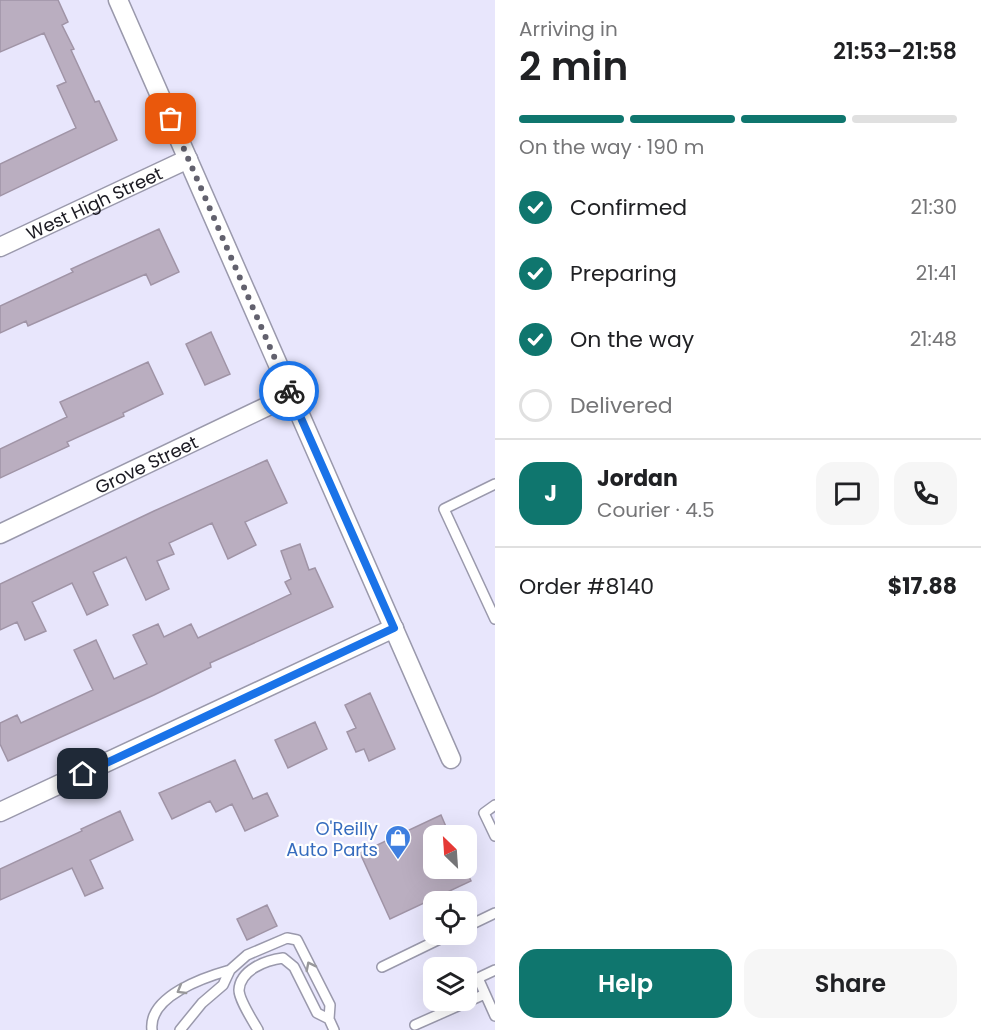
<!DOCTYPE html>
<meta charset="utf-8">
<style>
:root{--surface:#fff;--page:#f6f6f6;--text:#202124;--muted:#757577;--line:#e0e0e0;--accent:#0f766e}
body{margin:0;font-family:Poppins,sans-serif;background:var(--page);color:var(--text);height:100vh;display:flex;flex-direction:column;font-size:22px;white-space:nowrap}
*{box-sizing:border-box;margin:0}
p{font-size:20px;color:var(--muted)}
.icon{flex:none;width:33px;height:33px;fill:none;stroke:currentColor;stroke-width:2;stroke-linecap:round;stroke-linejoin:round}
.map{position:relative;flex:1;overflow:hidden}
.panel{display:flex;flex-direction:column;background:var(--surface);width:486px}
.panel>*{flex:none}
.needle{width:39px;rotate:335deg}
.fabs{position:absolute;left:423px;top:825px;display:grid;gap:12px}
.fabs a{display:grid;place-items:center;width:54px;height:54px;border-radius:12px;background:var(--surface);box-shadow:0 6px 24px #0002;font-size:30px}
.pin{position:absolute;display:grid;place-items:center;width:51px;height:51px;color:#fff;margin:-26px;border-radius:12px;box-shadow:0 3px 9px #0006}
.courier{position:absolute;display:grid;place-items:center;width:60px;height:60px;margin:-30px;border:4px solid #1a73e8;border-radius:50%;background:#fff;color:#222;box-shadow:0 2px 8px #0007}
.headline em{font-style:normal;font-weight:600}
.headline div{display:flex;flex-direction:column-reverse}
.headline{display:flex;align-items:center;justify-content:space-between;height:102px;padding:0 24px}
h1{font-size:39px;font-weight:600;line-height:45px}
.bar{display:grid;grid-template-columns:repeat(4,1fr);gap:9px 6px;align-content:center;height:72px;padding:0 24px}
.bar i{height:8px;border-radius:4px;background:var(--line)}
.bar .active{background:var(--accent)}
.bar p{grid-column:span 4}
.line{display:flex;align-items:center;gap:15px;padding:0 24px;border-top:2px solid var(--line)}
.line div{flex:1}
.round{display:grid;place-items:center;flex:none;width:63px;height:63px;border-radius:18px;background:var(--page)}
ol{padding:0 24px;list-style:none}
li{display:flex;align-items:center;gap:18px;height:66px}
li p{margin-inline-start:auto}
li .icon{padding:6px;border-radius:50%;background:var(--accent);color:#fff;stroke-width:4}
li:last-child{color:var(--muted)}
li i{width:33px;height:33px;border:3px solid var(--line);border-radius:50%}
.cta{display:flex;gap:12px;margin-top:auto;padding:12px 24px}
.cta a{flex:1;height:69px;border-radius:18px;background:var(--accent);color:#fff;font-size:24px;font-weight:600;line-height:69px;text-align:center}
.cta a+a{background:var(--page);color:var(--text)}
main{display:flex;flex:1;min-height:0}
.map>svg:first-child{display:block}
</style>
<main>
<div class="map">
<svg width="495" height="1030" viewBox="0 0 495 1030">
<rect width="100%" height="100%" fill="#e8e6fc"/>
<path fill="#baaec0" stroke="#a094a6" stroke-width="1.5" d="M0 0H58L68 22 62 25 74 49 71 50 95 102 99 101 117 140 0 196V164L76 128 57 86 66 82 44 33 0 52Z
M159 229 179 272 151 285 146 274 28 326 26 321 0 333V306L73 272 71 269Z
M211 332 230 374 205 385 186 344Z
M148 362 163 394 123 413 124 416 67 442 69 446 0 478V449L67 417 60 402Z
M267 460 287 503 245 522 256 545 228 559 212 523 169 543 174 554 157 561 169 589 146 600 126 557 93 572 108 605 87 615 72 583 32 602 46 631 25 640 17 622 0 630V584L154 511Z
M300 544 309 570 315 568 333 607 210 663 211 667 154 695 8 761 0 744V723L17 715 21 723 93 690 74 650 96 640 114 679 147 664 133 635 158 624 164 637 191 624 198 638 291 594 285 582 291 579 281 551Z
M370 693 395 749 369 761 364 749 356 752 347 732 356 728 345 705Z
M315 722 327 749 288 768 275 740Z
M235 760 253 799 267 793 278 816 245 831 232 804 216 812 210 801 172 819 159 793Z
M120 811 133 840 90 860 103 888 85 896 72 868 0 900V869L82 831 81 829Z
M441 815 450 836H434V868H465L471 881 390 919 360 853Z
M267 905 277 926 247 940 237 919Z"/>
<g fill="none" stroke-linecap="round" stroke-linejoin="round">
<defs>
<path id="lane" d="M495 484 444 509 495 619
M495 805 484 813 495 836
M466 927 495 913
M382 967 450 934
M495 970 478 978 495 1016
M415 1025 485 994
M152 1030C148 996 205 977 230 970
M180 1030 202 1003 223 985 230 970 247 955 287 938 297 940 330 1005 329 1019 334 1030
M258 1030C253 1021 239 1000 239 990 240 970 266 960 283 958L294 967 317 1013 329 1019"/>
<g id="street">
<path d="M118 0 451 759"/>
<path id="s1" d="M0 247 188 159"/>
<path id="s2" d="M0 534 291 395"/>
<path d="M0 812 394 628"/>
</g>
</defs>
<use href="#lane" stroke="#9a99ac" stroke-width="12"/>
<use href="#street" stroke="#9a99ac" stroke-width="21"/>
<use href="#lane" stroke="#fff" stroke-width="9"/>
<use href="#street" stroke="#fff" stroke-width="18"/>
</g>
<defs><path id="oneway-chevron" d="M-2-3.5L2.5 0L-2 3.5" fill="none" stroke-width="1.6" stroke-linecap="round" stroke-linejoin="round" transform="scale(1.5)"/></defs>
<g stroke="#98989b">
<use href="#oneway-chevron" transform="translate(310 966) rotate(-117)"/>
<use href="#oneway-chevron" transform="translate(181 990) rotate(150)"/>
</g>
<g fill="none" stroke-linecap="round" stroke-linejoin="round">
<path stroke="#62616e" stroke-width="6" stroke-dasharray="0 10.8" d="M171 119 289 391"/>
<path stroke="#1a73e8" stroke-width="8" d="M83 774 394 628 289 391"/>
</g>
<defs>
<symbol id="shop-pin" viewBox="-11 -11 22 30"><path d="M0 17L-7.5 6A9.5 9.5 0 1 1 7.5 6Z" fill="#3f7fe0" stroke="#fff"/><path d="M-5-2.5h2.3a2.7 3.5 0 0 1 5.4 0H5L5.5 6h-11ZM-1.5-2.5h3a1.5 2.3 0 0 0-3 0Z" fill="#fff"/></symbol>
</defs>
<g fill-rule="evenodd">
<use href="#shop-pin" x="383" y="823" width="30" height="40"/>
</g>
<g text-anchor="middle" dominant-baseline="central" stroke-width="4.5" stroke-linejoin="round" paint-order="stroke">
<g font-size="18" fill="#1a1921" stroke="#fff">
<text stroke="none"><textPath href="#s1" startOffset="104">West High Street</textPath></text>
<text stroke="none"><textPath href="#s2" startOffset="162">Grove Street</textPath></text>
</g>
<g font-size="18" fill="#366cbe" stroke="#fff" text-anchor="end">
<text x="378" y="828">O'Reilly<tspan x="378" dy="21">Auto Parts</tspan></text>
</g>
</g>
</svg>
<div class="fabs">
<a><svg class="needle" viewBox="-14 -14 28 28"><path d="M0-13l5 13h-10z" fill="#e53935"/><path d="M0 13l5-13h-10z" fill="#757577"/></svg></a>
<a><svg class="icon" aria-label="locate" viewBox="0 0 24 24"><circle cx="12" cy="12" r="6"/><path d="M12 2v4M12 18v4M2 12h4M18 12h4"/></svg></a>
<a><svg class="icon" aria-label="layers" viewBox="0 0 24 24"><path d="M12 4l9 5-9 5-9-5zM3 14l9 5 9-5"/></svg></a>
</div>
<div class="pin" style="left:171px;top:119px;background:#ea580c"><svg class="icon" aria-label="bag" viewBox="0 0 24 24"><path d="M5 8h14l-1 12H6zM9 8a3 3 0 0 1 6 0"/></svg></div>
<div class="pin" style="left:83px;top:774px;background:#1f2937"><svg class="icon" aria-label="home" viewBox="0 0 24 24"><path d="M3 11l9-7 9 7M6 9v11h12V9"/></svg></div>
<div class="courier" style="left:289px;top:391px"><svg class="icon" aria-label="bike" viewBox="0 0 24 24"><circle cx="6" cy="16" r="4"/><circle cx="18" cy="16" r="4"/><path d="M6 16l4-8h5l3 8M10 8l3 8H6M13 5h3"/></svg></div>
</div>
<section class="panel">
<div class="headline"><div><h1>2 min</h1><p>Arriving in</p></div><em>21:53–21:58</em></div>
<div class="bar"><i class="active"></i><i class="active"></i><i class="active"></i><i></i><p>On the way · 190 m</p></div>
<ol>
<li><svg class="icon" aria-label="check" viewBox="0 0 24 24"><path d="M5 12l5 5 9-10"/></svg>Confirmed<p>21:30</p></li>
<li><svg class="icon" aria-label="check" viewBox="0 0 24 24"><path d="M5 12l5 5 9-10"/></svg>Preparing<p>21:41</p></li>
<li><svg class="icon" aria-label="check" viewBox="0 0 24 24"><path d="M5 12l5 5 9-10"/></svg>On the way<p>21:48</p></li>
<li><i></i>Delivered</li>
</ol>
<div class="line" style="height:108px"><b class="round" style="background:var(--accent);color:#fff">J</b><div><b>Jordan</b><p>Courier · 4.5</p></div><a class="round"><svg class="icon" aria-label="chat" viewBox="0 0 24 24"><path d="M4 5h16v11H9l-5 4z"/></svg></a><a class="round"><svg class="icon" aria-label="phone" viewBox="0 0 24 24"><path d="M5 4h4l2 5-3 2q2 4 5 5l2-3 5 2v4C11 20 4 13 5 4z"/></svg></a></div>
<div class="line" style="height:78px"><div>Order #8140</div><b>$17.88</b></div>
<div class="cta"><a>Help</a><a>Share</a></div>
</section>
</main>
